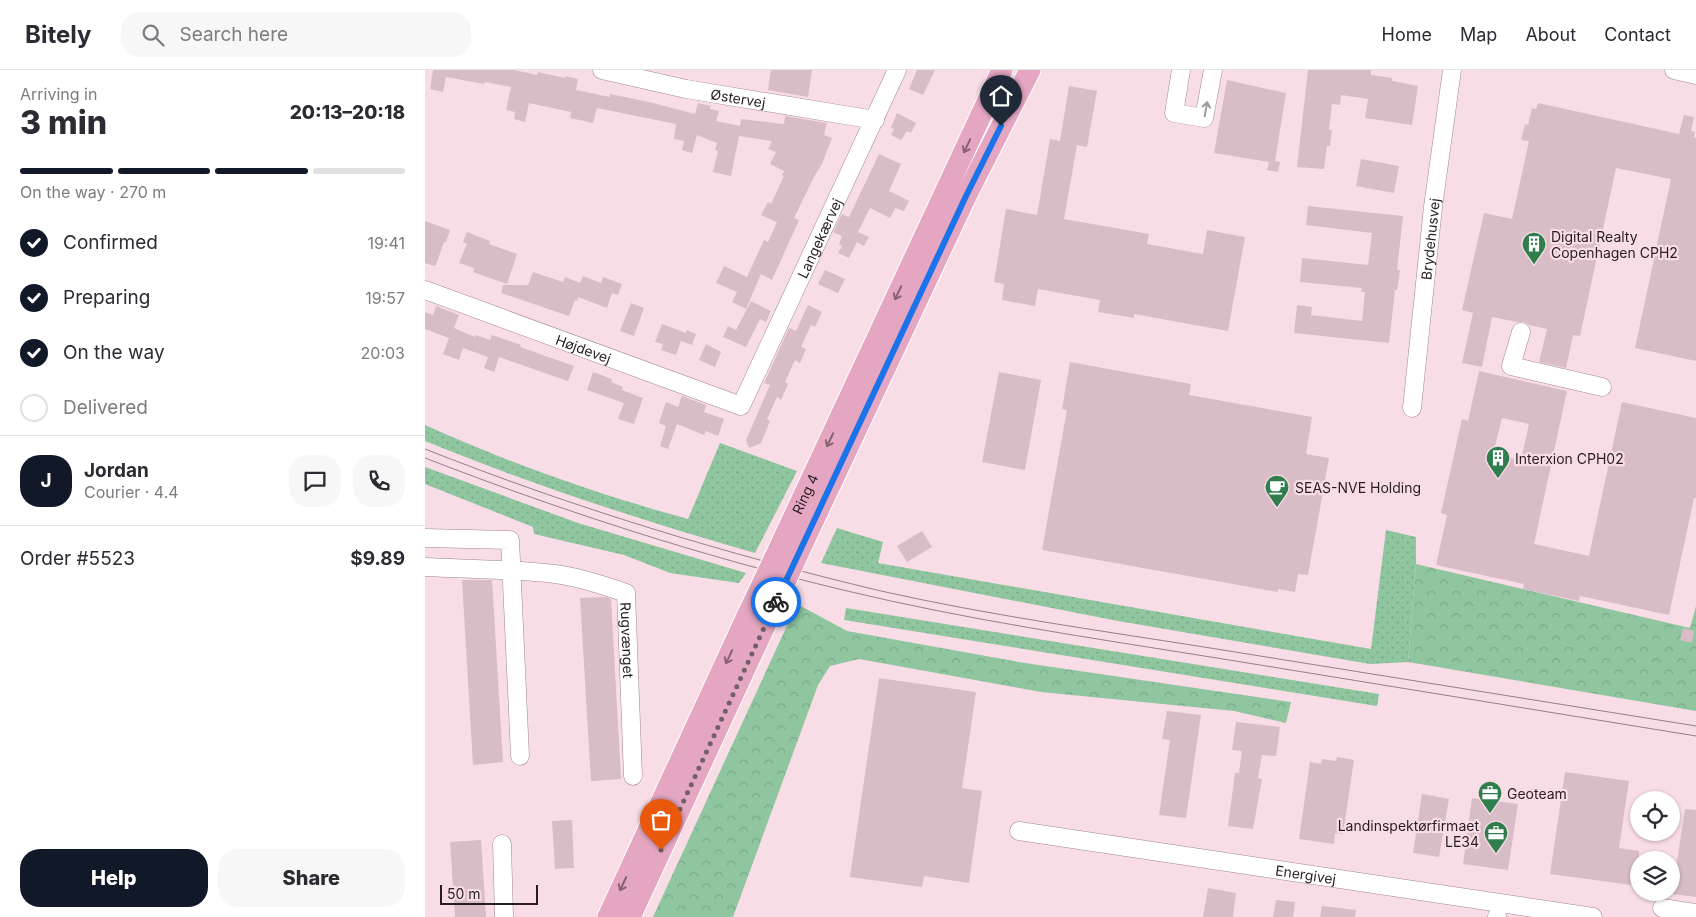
<!DOCTYPE html>
<meta charset="utf-8">
<style>
:root{--surface:#fff;--page:#f7f7f7;--text:#2b2b33;--muted:#7c7c81;--line:#e1e1e2;--accent:#111827}
body{margin:0;font-family:Inter,sans-serif;background:var(--page);color:var(--text);height:100vh;display:flex;flex-direction:column;font-size:19px;white-space:nowrap}
*{box-sizing:border-box;margin:0}
p{font-size:16px;color:var(--muted)}
.icon{flex:none;width:28px;height:28px;fill:none;stroke:currentColor;stroke-width:2;stroke-linecap:round;stroke-linejoin:round}
.map{position:relative;flex:1;overflow:hidden}
.sheet{display:flex;flex-direction:column;background:var(--surface);width:425px}
.sheet>*{flex:none}
.controls{position:absolute;left:1205px;top:721px;display:grid;gap:10px}
.controls a{display:grid;place-items:center;width:50px;height:50px;border-radius:50%;background:var(--surface);box-shadow:0 1px 4px #0004;font-size:25px}
.scale{position:absolute;left:15px;bottom:12px;width:98px;box-sizing:border-box;padding-left:5px;border:2px solid #281e22;border-top:0;font-size:14px;line-height:18px;white-space:nowrap;color:#281e22;-webkit-text-stroke:4px #f8dce6;paint-order:stroke}
.pin{position:absolute;display:grid;place-items:center;width:42px;height:42px;color:#fff;margin:-51px -21px;border-radius:50% 50% 50% 0;rotate:-45deg;box-shadow:0 0 5px #0007}
.pin .icon{rotate:45deg}
.courier{position:absolute;display:grid;place-items:center;width:50px;height:50px;margin:-25px;border:4px solid #1a73e8;border-radius:50%;background:#fff;color:#222;box-shadow:0 1px 6px #0007}
.head em{font-style:normal;font-weight:800}
.head div{display:flex;flex-direction:column-reverse}
.head{display:flex;align-items:center;justify-content:space-between;height:85px;padding:0 20px}
h1{font-size:32px;font-weight:800;line-height:38px}
.bar{display:grid;grid-template-columns:repeat(4,1fr);gap:8px 5px;align-content:center;height:60px;padding:0 20px}
.bar i{height:6px;border-radius:4px;background:var(--line)}
.bar .current{background:var(--accent)}
.bar p{grid-column:span 4}
.line{display:flex;align-items:center;gap:12px;padding:0 20px;border-top:1px solid var(--line)}
.line div{flex:1}
.round{display:grid;place-items:center;flex:none;width:52px;height:52px;border-radius:20px;background:var(--page)}
ol{padding:0 20px;list-style:none}
li{display:flex;align-items:center;gap:15px;height:55px}
li p{margin-inline-start:auto}
li .icon{padding:5px;border-radius:50%;background:var(--accent);color:#fff;stroke-width:4}
li:last-child{color:var(--muted)}
li i{width:28px;height:28px;border:2px solid var(--line);border-radius:50%}
.cta{display:flex;gap:10px;margin-top:auto;padding:10px 20px}
.cta a{flex:1;height:58px;border-radius:20px;background:var(--accent);color:#fff;font-size:20px;font-weight:800;line-height:58px;text-align:center}
.cta a+a{background:var(--page);color:var(--text)}
header{display:flex;align-items:center;gap:30px;box-sizing:border-box;height:70px;padding:0 25px;background:var(--surface);border-bottom:1px solid var(--line)}
header strong{font-size:24px}
nav{display:flex;gap:28px;margin-inline-start:auto;font-size:18px}
.search{width:350px;height:45px;background:var(--page);display:flex;align-items:center;gap:12px;box-sizing:border-box;padding:0 18px;border-radius:20px;color:var(--muted);font-size:19px}
main{display:flex;flex:1;min-height:0}
.map>svg:first-child{display:block}
</style>
<header>
<strong>Bitely</strong>
<div class="search"><svg class="icon" aria-label="search" viewBox="0 0 24 24"><circle cx="10" cy="10" r="6"/><path d="M15 15l6 6"/></svg>Search here</div>
<nav><a>Home</a><a>Map</a><a>About</a><a>Contact</a></nav>
</header>
<main>
<section class="sheet">
<div class="head"><div><h1>3 min</h1><p>Arriving in</p></div><em>20:13–20:18</em></div>
<div class="bar"><i class="current"></i><i class="current"></i><i class="current"></i><i></i><p>On the way · 270 m</p></div>
<ol>
<li><svg class="icon" aria-label="check" viewBox="0 0 24 24"><path d="M5 12l5 5 9-10"/></svg>Confirmed<p>19:41</p></li>
<li><svg class="icon" aria-label="check" viewBox="0 0 24 24"><path d="M5 12l5 5 9-10"/></svg>Preparing<p>19:57</p></li>
<li><svg class="icon" aria-label="check" viewBox="0 0 24 24"><path d="M5 12l5 5 9-10"/></svg>On the way<p>20:03</p></li>
<li><i></i>Delivered</li>
</ol>
<div class="line" style="height:90px"><b class="round" style="background:var(--accent);color:#fff">J</b><div><b>Jordan</b><p>Courier · 4.4</p></div><a class="round"><svg class="icon" aria-label="chat" viewBox="0 0 24 24"><path d="M4 5h16v11H9l-5 4z"/></svg></a><a class="round"><svg class="icon" aria-label="phone" viewBox="0 0 24 24"><path d="M5 4h4l2 5-3 2q2 4 5 5l2-3 5 2v4C11 20 4 13 5 4z"/></svg></a></div>
<div class="line" style="height:65px"><div>Order #5523</div><b>$9.89</b></div>
<div class="cta"><a>Help</a><a>Share</a></div>
</section>
<div class="map">
<svg width="1271" height="847" viewBox="0 0 1271 847">
<defs>
<pattern id="grass-dots" width="8" height="8" patternUnits="userSpaceOnUse" patternTransform="scale(1.25)"><rect width="8" height="8" fill="#8fc69f"/><path d="M2 2h.1M6 6h.1" fill="none" stroke="#7baa89" stroke-width="1.8" stroke-linecap="round"/></pattern>
<pattern id="forest-crowns" width="20" height="18" patternUnits="userSpaceOnUse" patternTransform="scale(1.25)"><rect width="20" height="18" fill="#8fc69f"/><path d="M2 6a3 3 0 1 1 6 0M12 15a3 3 0 1 1 6 0" fill="none" stroke="#7baa89"/></pattern>
</defs>
<rect width="100%" height="100%" fill="#f8dce6"/>
<path fill="url(#grass-dots)" d="M0 355C84 393 174 425 263 449L295 373 372 401 330 483C218 451 108 415 0 371Z
M0 397 153 453 321 503 314 513 245 503 199 485 109 464 108 457 0 414Z
M412 458 458 472 453 493 946 579 961 460 991 467V494L983 592 945 594 693 551 396 493Z
M421 538 954 624 952 636 419 550Z"/>
<path fill="url(#forest-crowns)" d="M991 494 1265 558 1271 536V641L983 592Z
M372 534 422 561 600 593 866 632 861 653 809 641 616 622 434 589 405 596 393 615 308 847H228Z"/>
<path fill="#d8bdc7" fill-rule="evenodd" d="M8 0H89L112 5 113 2 140 8V6L153 9 151 20 185 27V24L224 32 270 44 273 33 286 36 285 39 294 41 291 51 315 56 316 49 359 54 360 46 402 53 399 65 407 68 397 94 389 107 369 148 374 150 347 210 336 204 321 239 307 232 312 222 291 213 299 196 322 207 339 170 343 172 352 152 336 145 343 132 346 134 359 106 357 105 359 101 345 94 351 82 343 79 347 71 314 66 306 106 288 102 293 81 290 80 292 73 272 65 267 83 257 80 259 71 249 69 251 54 172 38 168 53 145 48 146 42 104 33 100 52 89 49 90 42 81 40 86 17 60 12 59 14 21 7 18 22 5 19Z
M346 0H387L383 27 343 20Z
M492 0H510L498 25 484 19Z
M883 0H946V5L967 8V11L993 16 987 55 940 48 943 29 916 25 915 35 907 34 904 60H907L905 76H902L899 99 872 97Z
M802 10 861 23 850 91 855 92 853 102 842 100 844 92 789 83Z
M644 16 672 21 662 77 652 75 639 149 724 164 722 174 778 184 782 160 820 167 803 261 709 244V248L673 242 675 230 613 219 610 236 577 230 579 214 569 212 581 139 612 145 625 69 635 71Z
M1113 33 1254 64 1259 45 1269 47 1266 61 1270 62 1269 67 1271 68V291L1210 278 1246 109 1191 98 1155 266 1148 265 1141 298 1114 292 1122 259 1104 255 1099 252H1092L1067 247 1057 297 1037 293 1048 243 1037 240 1059 143 1087 149 1104 71 1096 70 1100 54 1103 55 1107 38 1111 39Z
M472 43 491 53 486 63 482 61 476 70 466 65 469 59 466 58Z
M454 84 476 94 464 121 484 131 479 141 470 138 465 148 445 138 433 162 444 167 439 176 432 172 424 188 413 183 417 176 414 174 417 166 408 162 417 144 424 147Z
M936 89 974 96 969 123 931 116Z
M883 136 978 146 972 200H975L972 220H970L964 273 869 263 872 235 887 237 886 245 937 251 940 222H936L937 218 875 212 877 188 943 195 947 163 881 155Z
M0 151 25 160 21 172H19L11 195 9 196 0 193Z
M42 162 65 171 64 174 92 184 82 214 48 202 49 198 34 193 42 174 38 172Z
M400 200 420 209 413 223 393 214Z
M108 202 138 212 140 207 155 213 158 206 176 213 178 207 197 214 193 225 187 223 182 238 153 227 152 231 150 230 144 246 76 223 78 215H103Z
M326 231 346 241 341 252 335 249 321 277 298 267 303 256 311 260Z
M206 233 219 238 209 266 195 261Z
M383 235 397 242 390 257 386 255 376 277 381 279 376 291 375 293 370 290 360 312 363 314 356 330 352 327 342 349 345 351 336 373 324 378 321 370 345 315 339 313 364 258 371 261Z
M11 236 34 245 29 258 50 267 51 265 65 270 67 265 96 275 95 277 149 296 143 311 74 287 69 302 59 298 63 287 38 278 34 290 18 284 24 268 0 259V242L8 245Z
M237 254 261 263V260L271 264 267 275 256 271 251 285 236 280 238 274 230 272Z
M281 274 296 282 290 297 274 290Z
M645 292 766 314 764 325 887 347 881 384 904 388 883 505 873 504 870 522 853 519V522L617 480 642 340 637 339Z
M1054 301 1142 321 1109 474 1164 486 1197 332 1271 348V428H1269L1244 545 1155 526 1154 531 1098 519 1099 514 1011 495 1022 445 1016 443 1037 349 1043 351ZM1077 348 1104 354 1096 390 1068 385Z
M168 302 187 309 186 312 198 317 197 320 218 328 209 354 193 349 199 333 162 320Z
M574 302 616 310 600 400 557 392Z
M257 326 281 335 279 342 299 349 293 366 281 361 279 365 252 354 243 379 235 376 241 356 234 353 241 332 253 337Z
M497 461 507 477 482 492 472 476Z
M37 510H67L78 692 48 695Z
M181 527 186 529 196 709 166 711 155 528Z
M1258 558 1269 561 1267 573 1255 570Z
M454 608 551 622 537 718 557 721 544 813 499 806 497 817 425 807Z
M742 641 776 645 761 748 734 745 745 670 737 669Z
M811 652 855 657 851 686 837 685 833 708 837 709 828 759 803 756 810 703H814L817 681 807 680Z
M912 687 929 690 918 764 910 763 909 774 874 769 885 692 896 694 897 689 911 691Z
M1140 702 1204 711 1194 778 1214 781V816L1125 804Z
M997 724 1024 729 1014 787 988 783Z
M1047 728 1093 734 1083 800 1038 794Z
M1260 739 1271 740V827L1247 824Z
M147 750 149 798 130 799 127 751Z
M56 770 61 847H30L25 772Z
M783 818 811 823 808 847H778Z
M851 830 870 832 868 847H848Z
M897 836 931 840 930 847H895Z"/>
<g fill="none" stroke-linecap="round" stroke-linejoin="round">
<defs>
<g id="minor">
<path id="s1" d="M177 0 261 19 450 50"/>
<path d="M756 0 749 43 779 48 788 0"/>
<path d="M1249 0 1271 5"/>
<path id="s2" d="M0 220 316 336 472 0"/>
<path d="M1096 262 1086 296 1177 317"/>
<path id="s3" d="M987 338 1008 137 1027 0"/>
<path d="M0 468 85 470 95 686"/>
<path id="s4" d="M0 497C43 499 87 499 130 504 154 507 178 515 201 523L208 706"/>
<path id="s5" d="M594 761 1168 847"/>
<path d="M77 774 79 847"/>
<path d="M1237 838 1271 843"/>
<path d="M1072 847V846"/>
</g>
<g id="major">
<path id="s6" d="M358 470 577 0"/>
<path d="M377 475 541 126 605 0"/>
<path d="M183 847 324 542"/>
<path d="M205 847 343 549"/>
</g>
</defs>
<use href="#minor" stroke="#a18791" stroke-width="19"/>
<use href="#major" stroke="#fff" stroke-width="23"/>
<use href="#minor" stroke="#fff" stroke-width="18"/>
<use href="#major" stroke="#e4a6c1" stroke-width="21"/>
<path stroke="#958189" stroke-width="1" d="M0 379C149 438 301 484 456 521 563 545 671 560 779 577 943 603 1107 630 1271 656
M0 388C137 441 276 486 418 520 542 550 667 568 792 588 952 614 1111 640 1271 666"/>
<defs>
<path id="major-bridge" d="M324 542 358 470
M343 549 377 475"/>
</defs>
<use href="#major-bridge" stroke="#fff" stroke-width="23" stroke-linecap="butt"/>
<use href="#major-bridge" stroke="#e4a6c1" stroke-width="21"/>
</g>
<defs><path id="oneway-shaft" d="M-6 0H5M1.5-3L5.5 0L1.5 3" fill="none" stroke-width="1.6" stroke-linecap="round" stroke-linejoin="round" transform="scale(1.25)"/></defs>
<use stroke="#9e9a9c" href="#oneway-shaft" transform="translate(781 39) rotate(-80)"/>
<g stroke="#866272">
<use href="#oneway-shaft" transform="translate(542 76) rotate(115)"/>
<use href="#oneway-shaft" transform="translate(473 223) rotate(115)"/>
<use href="#oneway-shaft" transform="translate(405 370) rotate(115)"/>
<use href="#oneway-shaft" transform="translate(304 587) rotate(115)"/>
<use href="#oneway-shaft" transform="translate(198 814) rotate(115)"/>
</g>
<g fill="none" stroke-linecap="round" stroke-linejoin="round">
<path stroke="#716067" stroke-width="5" stroke-dasharray="0 9" d="M236 780 351 532"/>
<path stroke="#1a73e8" stroke-width="6" d="M351 532 541 126 576 56"/>
</g>
<defs>
<symbol id="building-pin" viewBox="-11 -11 22 30"><path d="M0 17L-7.5 6A9.5 9.5 0 1 1 7.5 6Z" fill="#307e4e" stroke="#f8dce6"/><path d="M-4-6H4V6H1V3H-1V6H-4ZM-2.5-4.3h1.7v1.8h-1.7ZM.8-4.3h1.7v1.8H.8ZM-2.5-1h1.7V.8h-1.7ZM.8-1h1.7V.8H.8Z" fill="#fff"/></symbol>
<symbol id="cafe-pin" viewBox="-11 -11 22 30"><path d="M0 17L-7.5 6A9.5 9.5 0 1 1 7.5 6Z" fill="#307e4e" stroke="#f8dce6"/><path d="M-5.5-4.5H6V0H3Q3 3.5 0 3.5H-2.5Q-5.5 3.5-5.5 0ZM3-3.2v2h1.7v-2ZM-6 4.5H4V6H-6Z" fill="#fff"/></symbol>
<symbol id="office-pin" viewBox="-11 -11 22 30"><path d="M0 17L-7.5 6A9.5 9.5 0 1 1 7.5 6Z" fill="#307e4e" stroke="#f8dce6"/><path d="M-6-3h4V-5.5h4V-3h4V5H-6ZM-1-4.5V-3h2v-1.5ZM-6 0V1H6V0Z" fill="#fff"/></symbol>
</defs>
<g fill-rule="evenodd">
<use href="#building-pin" x="1095" y="160" width="28" height="38"/>
<use href="#building-pin" x="1059" y="374" width="28" height="38"/>
<use href="#cafe-pin" x="838" y="403" width="28" height="38"/>
<use href="#office-pin" x="1051" y="709" width="28" height="38"/>
<use href="#office-pin" x="1057" y="749" width="28" height="38"/>
</g>
<g text-anchor="middle" dominant-baseline="central" stroke-width="4.5" stroke-linejoin="round" paint-order="stroke">
<g font-size="14" fill="#281e22" stroke="#f8dce6">
<text stroke="none"><textPath href="#s1" startOffset="139">Østervej</textPath></text>
<text stroke="none"><textPath href="#s2" startOffset="522">Langekærvej</textPath></text>
<text stroke="none"><textPath href="#s3" startOffset="170">Brydehusvej</textPath></text>
<text stroke="none"><textPath href="#s2" startOffset="169">Højdevej</textPath></text>
<text stroke="none"><textPath href="#s6" startOffset="51">Ring 4</textPath></text>
<text stroke="none"><textPath href="#s4" startOffset="251">Rugvænget</textPath></text>
<text stroke="none"><textPath href="#s5" startOffset="290">Energivej</textPath></text>
</g>
<g font-size="14" fill="#281e22" stroke="#f8dce6" text-anchor="start">
<text x="1126" y="166">Digital Realty<tspan x="1126" dy="16">Copenhagen CPH2</tspan></text>
<text x="1090" y="388">Interxion CPH02</text>
<text x="870" y="417">SEAS-NVE Holding</text>
<text x="1082" y="723">Geoteam</text>
<text x="1054" y="755" text-anchor="end">Landinspektørfirmaet<tspan x="1054" dy="16">LE34</tspan></text>
</g>
</g>
</svg>
<div class="controls">
<a><svg class="icon" aria-label="locate" viewBox="0 0 24 24"><circle cx="12" cy="12" r="6"/><path d="M12 2v4M12 18v4M2 12h4M18 12h4"/></svg></a>
<a><svg class="icon" aria-label="layers" viewBox="0 0 24 24"><path d="M12 4l9 5-9 5-9-5zM3 14l9 5 9-5"/></svg></a>
</div>
<div class="scale">50 m</div>
<div class="pin" style="left:236px;top:780px;background:#ea580c"><svg class="icon" aria-label="bag" viewBox="0 0 24 24"><path d="M5 8h14l-1 12H6zM9 8a3 3 0 0 1 6 0"/></svg></div>
<div class="pin" style="left:576px;top:56px;background:#1f2937"><svg class="icon" aria-label="home" viewBox="0 0 24 24"><path d="M3 11l9-7 9 7M6 9v11h12V9"/></svg></div>
<div class="courier" style="left:351px;top:532px"><svg class="icon" aria-label="bike" viewBox="0 0 24 24"><circle cx="6" cy="16" r="4"/><circle cx="18" cy="16" r="4"/><path d="M6 16l4-8h5l3 8M10 8l3 8H6M13 5h3"/></svg></div>
</div>
</main>
